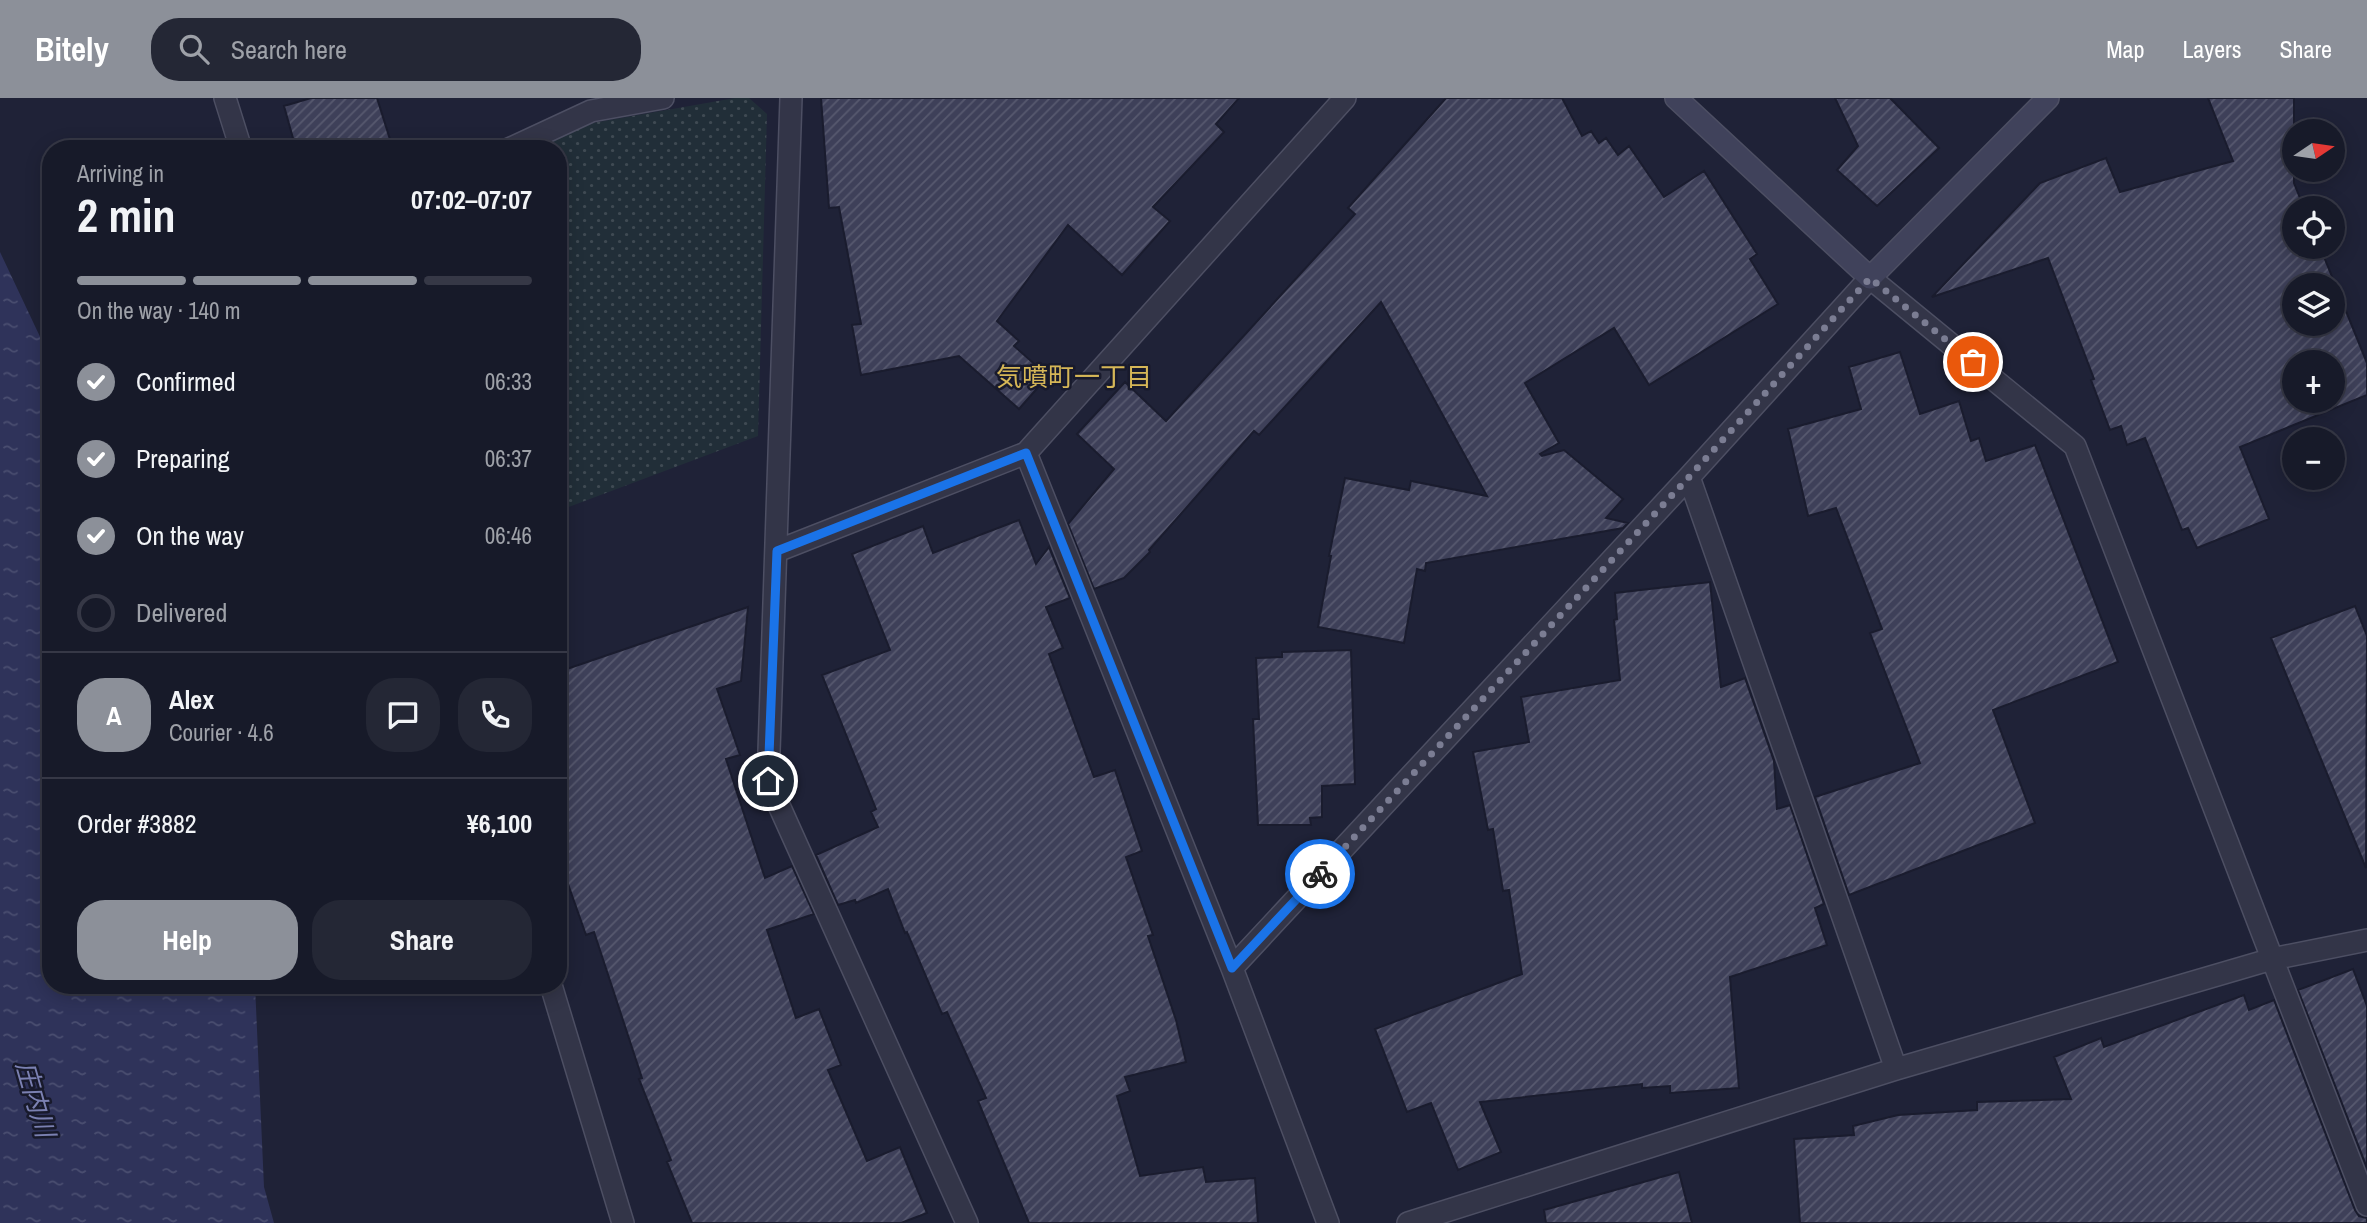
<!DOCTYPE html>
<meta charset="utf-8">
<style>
:root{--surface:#171a29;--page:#242735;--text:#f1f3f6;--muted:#9ea1a8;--line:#363846;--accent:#8c9099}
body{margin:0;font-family:"Archivo Narrow","Noto Sans JP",sans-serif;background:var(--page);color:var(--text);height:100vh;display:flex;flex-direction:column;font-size:26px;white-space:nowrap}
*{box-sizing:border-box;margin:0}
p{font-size:23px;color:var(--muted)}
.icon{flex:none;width:38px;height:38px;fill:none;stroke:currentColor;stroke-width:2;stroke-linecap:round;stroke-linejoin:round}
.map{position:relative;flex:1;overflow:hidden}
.side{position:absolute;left:42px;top:42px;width:525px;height:854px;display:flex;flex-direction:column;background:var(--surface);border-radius:28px;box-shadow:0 4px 18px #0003,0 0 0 2px var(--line)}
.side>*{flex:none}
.needle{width:46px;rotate:77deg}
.tools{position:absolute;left:2282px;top:21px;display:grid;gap:14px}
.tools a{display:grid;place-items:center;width:63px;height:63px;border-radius:50%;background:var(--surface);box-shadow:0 4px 18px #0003,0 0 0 2px var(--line);font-size:35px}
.pin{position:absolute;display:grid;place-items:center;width:60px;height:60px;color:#fff;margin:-30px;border:4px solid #fff;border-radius:50%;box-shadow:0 2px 7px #0007}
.courier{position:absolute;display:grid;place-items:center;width:70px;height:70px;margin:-35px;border:5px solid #1a73e8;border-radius:50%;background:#fff;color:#222;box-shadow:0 2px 9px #0007}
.head em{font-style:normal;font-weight:700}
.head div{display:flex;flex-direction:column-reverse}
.head{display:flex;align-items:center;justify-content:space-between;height:119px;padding:0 35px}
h1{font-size:46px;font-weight:700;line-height:52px}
.bar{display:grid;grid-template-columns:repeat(4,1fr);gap:10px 7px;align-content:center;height:84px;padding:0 35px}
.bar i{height:9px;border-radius:5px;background:var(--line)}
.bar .current{background:var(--accent)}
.bar p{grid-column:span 4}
.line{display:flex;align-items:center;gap:18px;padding:0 35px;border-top:2px solid var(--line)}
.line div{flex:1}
.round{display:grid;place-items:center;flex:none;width:74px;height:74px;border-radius:28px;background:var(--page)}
ol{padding:0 35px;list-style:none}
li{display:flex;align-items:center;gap:21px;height:77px}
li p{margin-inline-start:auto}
li .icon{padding:7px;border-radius:50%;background:var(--accent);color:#fff;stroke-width:4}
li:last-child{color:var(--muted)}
li i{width:38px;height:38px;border:4px solid var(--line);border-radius:50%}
.action{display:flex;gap:14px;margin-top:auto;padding:14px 35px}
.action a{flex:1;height:80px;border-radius:28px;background:var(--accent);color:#fff;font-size:28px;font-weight:700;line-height:80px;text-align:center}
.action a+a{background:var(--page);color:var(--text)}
header{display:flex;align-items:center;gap:42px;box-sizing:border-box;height:98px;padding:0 35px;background:var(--accent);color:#fff}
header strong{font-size:33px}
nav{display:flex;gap:38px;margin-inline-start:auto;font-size:24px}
.search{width:490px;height:63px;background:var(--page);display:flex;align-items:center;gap:18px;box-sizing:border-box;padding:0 24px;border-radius:28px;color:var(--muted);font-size:26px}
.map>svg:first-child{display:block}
</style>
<header>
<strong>Bitely</strong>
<div class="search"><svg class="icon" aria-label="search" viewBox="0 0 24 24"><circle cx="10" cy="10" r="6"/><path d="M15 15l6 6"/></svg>Search here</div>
<nav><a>Map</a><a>Layers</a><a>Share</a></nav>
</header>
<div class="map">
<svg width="2367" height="1125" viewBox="0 0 2367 1125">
<defs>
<pattern id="grass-dots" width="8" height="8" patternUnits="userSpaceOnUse" patternTransform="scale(1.75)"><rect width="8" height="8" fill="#212e38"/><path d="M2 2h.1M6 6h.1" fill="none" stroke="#3f4a53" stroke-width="1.8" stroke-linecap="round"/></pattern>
<pattern id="water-ripples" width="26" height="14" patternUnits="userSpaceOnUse" patternTransform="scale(1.75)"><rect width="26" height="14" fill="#2f335a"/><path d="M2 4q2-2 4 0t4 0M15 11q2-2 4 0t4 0" fill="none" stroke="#4a4e70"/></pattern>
<pattern id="building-hatch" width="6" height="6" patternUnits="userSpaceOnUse" patternTransform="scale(1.75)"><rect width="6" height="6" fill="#3e4059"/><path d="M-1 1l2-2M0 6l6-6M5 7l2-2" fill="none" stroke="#57596f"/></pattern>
</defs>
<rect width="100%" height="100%" fill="#1f2237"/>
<path fill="url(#grass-dots)" d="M735 0H749L767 16 758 338 558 413V51H524L564 30Z"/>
<path fill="url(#water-ripples)" d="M0 154 51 262V887H255L264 1089 274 1125H0Z"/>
<path fill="url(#building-hatch)" stroke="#1a1c2e" stroke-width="2" fill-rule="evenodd" d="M311 0H377L393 51H296L284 8Z
M821 0H1239L1216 26 1224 34 1153 109 1170 123 1122 177 1068 127 997 223 1019 243 1014 248 1048 278 1019 311 959 258 861 277 852 227 861 226 839 109 829 110Z
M1446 0H1562L1582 38 1591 33 1599 45 1606 40 1618 57 1629 48 1664 99 1704 73 1757 156 1750 161 1778 206 1649 287 1614 230 1525 285 1559 345 1540 356 1542 358 1564 352 1623 401 1606 420 1628 425 1623 430 1426 465 1425 473 1417 471 1404 545 1318 529 1331 458H1329L1345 380 1409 392 1411 383 1487 398 1381 204 1259 337 1254 333 1149 452 1150 454 1124 480 1094 491 1068 426 1114 371 1077 336 1125 284 1166 323 1355 116 1348 110Z
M1835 0H1890L1939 50 1877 108 1837 72 1858 48Z
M2208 0H2294V85L2304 110H2294V149H2320L2367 265V297L2240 349 2269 421 2197 450 2188 430 2182 432 2145 340 2127 347 2121 328 2110 332 2091 282 2094 281 2048 160 1932 199 2040 85 2106 60 2120 94 2233 63ZM2294 187H2333V226H2294ZM2294 264H2333V303H2294Z
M1900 254 1920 316 1959 303 1971 343 1979 340 1986 363 2035 347 2118 564 1993 612 2035 725 1849 797 1815 699 1920 665 1870 535 1882 531 1836 410 1808 418 1788 331 1861 311 1849 269Z
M1019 422 1036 466 1049 449 1070 500 1046 509 1063 550 1049 556 1094 679 1115 672 1142 753 1126 759 1153 837 1148 838 1176 922 1186 964 1125 979 1130 993 1117 998 1140 1078 1203 1069 1206 1084 1255 1080 1258 1125H1029L978 1003 986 1000 947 914 942 916 907 834 905 835 888 791 856 805 855 802 838 807 816 757 878 729 871 714 876 711 822 577 890 552 852 456 923 428 933 455Z
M1710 484 1721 589 1745 580 1774 663 1777 711 1790 707 1824 806 1815 810 1827 847 1730 879 1739 990 1670 995V988L1642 990V986L1480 1004 1501 1054 1458 1072 1431 1005 1407 1014 1375 931 1522 876 1509 792 1503 793 1493 731 1488 732 1473 654 1529 644 1521 599 1620 582 1614 522 1617 521 1615 495Z
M2355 508 2367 538 2366 770 2271 540Z
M748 509 741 583 717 591 740 657 726 661 765 780 792 768 814 816 767 832 796 920 819 911 841 967 828 972 867 1063 900 1049 927 1115 901 1125H692L667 1064 671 1062 639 981 642 980 594 834 586 837 568 786 558 790V574Z
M1351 552 1355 686 1322 688V719L1310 720 1311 727H1258L1253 621H1259L1256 560 1282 559V554Z
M2353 871 2367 908V1070L2298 892Z
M2244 897 2249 912 2274 902 2355 1112 2359 1118 2367 1120V1125H1800L1794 1041 1854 1037 1853 1028 1898 1017 1977 1012V1004L2071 1001 2054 959 2101 940 2104 949Z
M1679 1074 1692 1125H1546L1544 1112Z"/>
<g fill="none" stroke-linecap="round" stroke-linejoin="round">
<defs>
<path id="street" d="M225 0 241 51
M791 0 768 683 967 1125
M509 51 591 13 663 0
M1026 355 1232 870 1328 1125
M1689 379 1896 971
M777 453 1026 355 1345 0
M1232 870 1689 379 1870 180 2075 348 2367 1107
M551 887 623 1125
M1408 1125 1896 971 2272 861 2367 842"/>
<path id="secondary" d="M1676 0 1870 180 2048 0"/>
</defs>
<use href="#street" stroke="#4d4f63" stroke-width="24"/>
<use href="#secondary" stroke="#4d4f63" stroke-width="24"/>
<use href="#street" stroke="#333548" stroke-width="21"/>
<use href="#secondary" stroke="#40425b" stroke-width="21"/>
</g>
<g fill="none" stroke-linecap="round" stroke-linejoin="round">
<path stroke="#7b7d93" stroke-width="7" stroke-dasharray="0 12.6" d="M1320 776 1689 379 1870 180 1973 264"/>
<path stroke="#1a73e8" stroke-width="9" d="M768 683 777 453 1026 355 1232 870 1320 776"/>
</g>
<g text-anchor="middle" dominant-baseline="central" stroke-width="5" stroke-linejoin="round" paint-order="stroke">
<g font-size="26" fill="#d6b757" stroke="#181a2c">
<text x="1074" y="278">気噴町一丁目</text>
</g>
<g font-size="26" font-style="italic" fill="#7b81b2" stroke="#181a2c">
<text transform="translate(36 1001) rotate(74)">庄内川</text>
</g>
</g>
</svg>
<div class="tools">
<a><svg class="needle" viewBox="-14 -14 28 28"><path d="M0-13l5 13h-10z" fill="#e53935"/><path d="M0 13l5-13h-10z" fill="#9ea1a8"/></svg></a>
<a><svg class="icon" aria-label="locate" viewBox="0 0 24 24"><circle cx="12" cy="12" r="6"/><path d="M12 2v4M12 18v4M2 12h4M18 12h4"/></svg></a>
<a><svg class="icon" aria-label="layers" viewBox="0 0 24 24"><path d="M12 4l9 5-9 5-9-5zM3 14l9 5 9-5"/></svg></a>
<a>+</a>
<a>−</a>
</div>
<div class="pin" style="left:1973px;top:264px;background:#ea580c"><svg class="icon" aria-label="bag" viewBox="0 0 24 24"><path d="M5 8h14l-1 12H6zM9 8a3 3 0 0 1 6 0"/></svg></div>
<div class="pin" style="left:768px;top:683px;background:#1f2937"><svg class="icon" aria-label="home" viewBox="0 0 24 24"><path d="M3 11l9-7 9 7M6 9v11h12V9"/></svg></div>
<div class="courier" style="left:1320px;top:776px"><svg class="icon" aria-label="bike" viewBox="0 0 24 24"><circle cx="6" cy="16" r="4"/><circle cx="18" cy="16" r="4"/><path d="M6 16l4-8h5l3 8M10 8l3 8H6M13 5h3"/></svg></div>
<section class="side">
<div class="head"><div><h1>2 min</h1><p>Arriving in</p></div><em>07:02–07:07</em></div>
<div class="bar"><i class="current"></i><i class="current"></i><i class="current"></i><i></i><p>On the way · 140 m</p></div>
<ol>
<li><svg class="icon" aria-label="check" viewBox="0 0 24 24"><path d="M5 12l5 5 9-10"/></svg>Confirmed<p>06:33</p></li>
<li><svg class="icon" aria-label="check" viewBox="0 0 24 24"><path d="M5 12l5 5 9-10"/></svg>Preparing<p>06:37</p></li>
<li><svg class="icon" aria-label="check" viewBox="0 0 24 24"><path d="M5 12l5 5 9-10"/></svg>On the way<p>06:46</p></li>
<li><i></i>Delivered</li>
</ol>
<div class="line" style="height:126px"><b class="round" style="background:var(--accent);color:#fff">A</b><div><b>Alex</b><p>Courier · 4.6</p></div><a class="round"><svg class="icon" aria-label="chat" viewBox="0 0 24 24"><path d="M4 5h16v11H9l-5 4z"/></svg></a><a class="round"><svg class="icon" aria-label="phone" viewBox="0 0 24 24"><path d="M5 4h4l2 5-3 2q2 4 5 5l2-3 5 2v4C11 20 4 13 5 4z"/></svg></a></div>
<div class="line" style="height:91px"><div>Order #3882</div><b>¥6,100</b></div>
<div class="action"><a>Help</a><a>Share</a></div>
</section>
</div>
